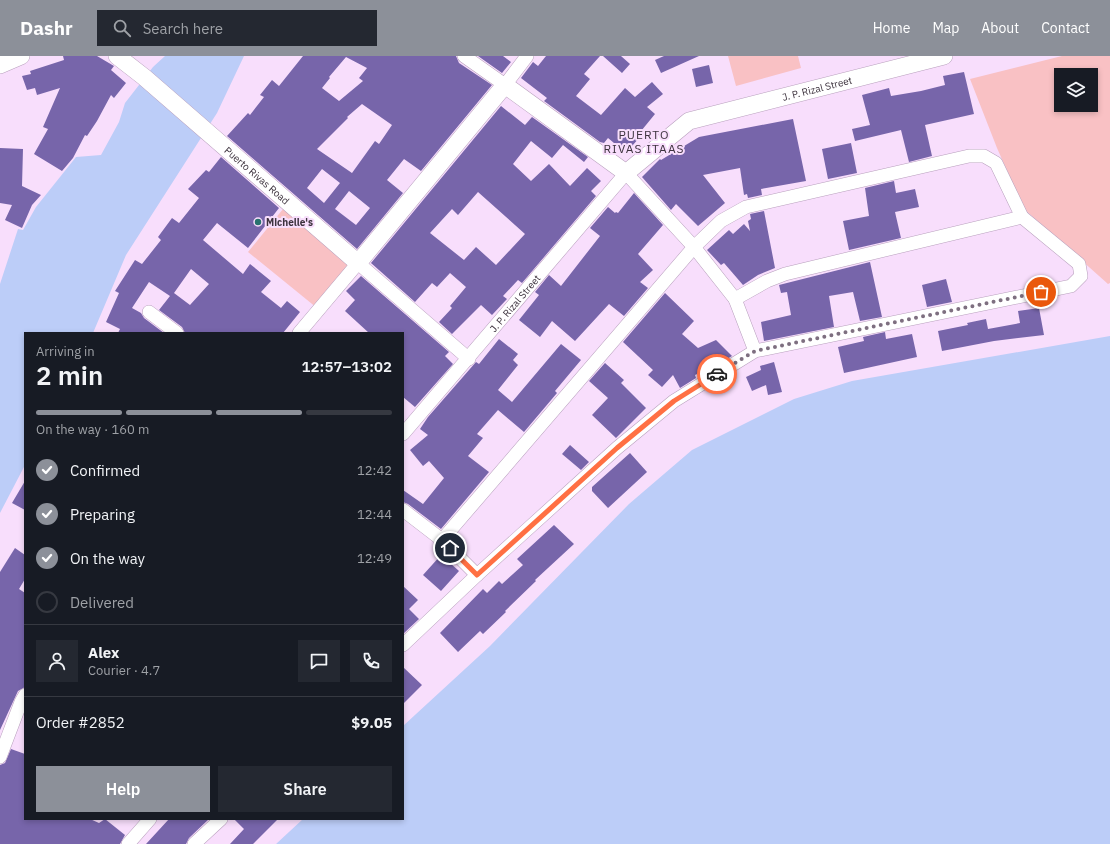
<!DOCTYPE html>
<meta charset="utf-8">
<style>
:root{--surface:#171b24;--page:#242831;--text:#f1f3f6;--muted:#9ea1a6;--line:#363941;--accent:#8c9099}
body{margin:0;font-family:"IBM Plex Sans",sans-serif;background:var(--page);color:var(--text);height:100vh;display:flex;flex-direction:column;font-size:15px;white-space:nowrap}
*{box-sizing:border-box;margin:0}
p{font-size:13px;color:var(--muted)}
.icon{flex:none;width:22px;height:22px;fill:none;stroke:currentColor;stroke-width:2;stroke-linecap:round;stroke-linejoin:round}
.map{position:relative;flex:1;overflow:hidden}
.sheet{position:absolute;left:24px;top:276px;width:380px;height:488px;display:flex;flex-direction:column;background:var(--surface);border-radius:0px;box-shadow:0 2px 6px #0003}
.sheet>*{flex:none}
.tools{position:absolute;left:1054px;top:12px;display:grid;gap:8px}
.tools a{display:grid;place-items:center;width:44px;height:44px;border-radius:0px;background:var(--surface);box-shadow:0 2px 6px #0003;font-size:20px}
.pin{position:absolute;display:grid;place-items:center;width:34px;height:34px;color:#fff;margin:-17px;border:2px solid #fff;border-radius:50%;box-shadow:0 1px 4px #0007}
.courier{position:absolute;display:grid;place-items:center;width:40px;height:40px;margin:-20px;border:3px solid #ff7043;border-radius:50%;background:#fff;color:#222;box-shadow:0 1px 5px #0007}
.head em{font-style:normal;font-weight:600}
.head div{display:flex;flex-direction:column-reverse}
.head{display:flex;align-items:center;justify-content:space-between;height:68px;padding:0 12px}
h1{font-size:26px;font-weight:600;line-height:30px}
.bar{display:grid;grid-template-columns:repeat(4,1fr);gap:6px 4px;align-content:center;height:48px;padding:0 12px}
.bar i{height:5px;border-radius:3px;background:var(--line)}
.bar .current{background:var(--accent)}
.bar p{grid-column:span 4}
.line{display:flex;align-items:center;gap:10px;padding:0 12px;border-top:1px solid var(--line)}
.line div{flex:1}
.round{display:grid;place-items:center;flex:none;width:42px;height:42px;border-radius:0px;background:var(--page)}
ol{padding:0 12px;list-style:none}
li{display:flex;align-items:center;gap:12px;height:44px}
li p{margin-inline-start:auto}
li .icon{padding:4px;border-radius:50%;background:var(--accent);color:#fff;stroke-width:4}
li:last-child{color:var(--muted)}
li i{width:22px;height:22px;border:2px solid var(--line);border-radius:50%}
.button{display:flex;gap:8px;margin-top:auto;padding:8px 12px}
.button a{flex:1;height:46px;border-radius:0px;background:var(--accent);color:#fff;font-size:16px;font-weight:600;line-height:46px;text-align:center}
.button a+a{background:var(--page);color:var(--text)}
header{display:flex;align-items:center;gap:24px;box-sizing:border-box;height:56px;padding:0 20px;background:var(--accent);color:#fff}
header strong{font-size:19px}
nav{display:flex;gap:22px;margin-inline-start:auto;font-size:14px}
.search{width:280px;height:36px;background:var(--page);display:flex;align-items:center;gap:10px;box-sizing:border-box;padding:0 14px;border-radius:0px;color:var(--muted);font-size:15px}
.map>svg:first-child{display:block}
</style>
<header>
<strong>Dashr</strong>
<div class="search"><svg class="icon" aria-label="search" viewBox="0 0 24 24"><circle cx="10" cy="10" r="6"/><path d="M15 15l6 6"/></svg>Search here</div>
<nav><a>Home</a><a>Map</a><a>About</a><a>Contact</a></nav>
</header>
<div class="map">
<svg width="1110" height="788" viewBox="0 0 1110 788">
<rect width="100%" height="100%" fill="#f8defc"/>
<path fill="#f9c1c4" fill-rule="evenodd" d="M728 0H798L801 12 736 30Z
M1062 0H1110V227L1108 228 1024 153 997 92 970 23ZM1061 19H1091V49H1061Z
M283 153 353 209 317 252 248 196Z"/>
<path fill="#bccdf8" d="M165 0H244L217 57 126 199 93 277H25V409L0 457V228L18 173 23 174 36 151 76 101 101 99 119 66 125 47 153 11Z
M1110 280V788H276L303 763H403V670L490 590 629 448 692 394 794 343 852 325Z"/>
<path fill="#7765aa" fill-rule="evenodd" d="M63 0H97L114 10 111 14 126 27 114 42 111 39 97 65 87 80 85 79 73 102 62 115 34 98 48 73 43 71 60 32 37 39 35 32 27 34 22 20 31 18 30 15 64 4Z
M303 0H456L459 7 492 29 421 115 404 103 387 124 403 137 357 193 227 80 248 57 250 59 264 41 260 39 272 24 279 30ZM346 1 367 12 359 22 363 25 339 45 322 32 330 22 329 21ZM362 48 392 69 379 88 375 85 352 117 317 93 348 62 347 61ZM322 113 340 127 324 147 307 132ZM349 135 370 152 356 169 335 153Z
M478 0H503L511 6 502 17Z
M546 0H600L584 18 590 23 576 40 601 59 625 32 635 41 652 26 663 38 647 51 655 58 637 80 639 82 626 97 608 82 604 87 600 86 544 45 547 42 521 22 533 6 538 10Z
M603 0H621L630 8 622 17Z
M664 0H699L661 17 655 4Z
M709 9 713 27 696 31 692 13Z
M964 16 974 58 925 69 932 100 909 106 901 74 855 85 852 73 870 69 862 39 889 32 891 40 921 35 945 29 943 20Z
M501 50 525 69 532 61 588 101 584 106 563 89 552 102 531 85 513 108 531 125 549 108 570 130 587 112 601 125 591 135 596 140 522 227 518 224 503 240 507 243 492 259 481 249 452 278 439 266 452 252 450 250 466 231 450 217 437 231 432 227 415 246 371 207ZM478 136 525 178 496 209 476 191 464 204 430 177 452 153 458 159Z
M793 63 806 125 761 133 762 139 748 142 747 138 744 139 740 112 703 119 725 147 698 170 676 148 671 154 642 121 660 103 661 104 699 81Z
M851 87 857 117 828 123 822 93Z
M0 92 23 93 22 130 41 139 32 149 22 172 5 164 12 149 0 147Z
M221 101 279 152 248 192 217 167 203 184 243 218 250 208 271 225 261 236 281 252 287 245 300 256 283 277H185L182 271 159 254 170 240 149 226 132 252 141 257 144 262 164 277H118L120 273 106 266 119 237 115 235 135 204 142 208 161 184 158 181 172 162 179 167 199 142 188 133 206 114 209 116ZM191 213 209 228 190 249 174 237Z
M894 125 896 137 915 133 919 151 895 156 901 182 849 194 843 165 869 160 865 132Z
M634 137 663 169 638 198 653 214 640 226 648 232 624 260 609 248 575 285 552 265 540 281 519 264 539 239 535 236 549 219 561 230 600 180 590 172 608 151 615 157 616 156 618 157Z
M764 155 775 212 758 219 743 229 724 207 721 209 707 194 729 174 733 178 744 168 750 175 748 165 751 163 750 158Z
M870 206 882 261 860 265 853 236 829 240 834 271 764 285 761 266 791 259 787 236 781 237 779 229Z
M361 220 449 296 445 300 453 308 415 351 403 341V277H369L345 255 355 244 346 235Z
M946 223 952 246 927 251 922 229Z
M665 237 694 265 682 278 698 292 716 284 732 300 715 310 695 319 696 322 680 332 673 319 662 331 648 319 653 314 623 286Z
M1039 252 1044 279 994 285 942 295 938 275 968 269 967 267 986 263 988 273 1020 267 1018 255Z
M885 276 886 283 912 278 917 301 844 317 838 291 864 285 863 281Z
M499 283 518 298 513 304 518 309 498 334 512 346 561 288 581 304 555 335 557 337 524 376 498 354 477 378 483 382 468 400 489 416 441 473 408 448 403 446V434L423 448 444 422 429 405 423 410 410 394 428 379 420 373 428 361 476 306 479 308Z
M774 306 782 336 768 339 766 329 752 335 746 321 761 314 760 310Z
M605 307 624 324 621 327 646 352 616 382 592 359 608 342 589 325Z
M570 389 589 406 581 414 562 398Z
M630 397 647 416 608 452 592 435V431Z
M25 425V454L12 447Z
M554 469 574 488 535 524 536 525 505 555 506 556 483 578 480 575 458 596 440 577 483 533 487 537 499 525 502 528 523 509 517 503Z
M15 492 25 499V523L19 533 25 537V631L18 635 0 674V516Z
M441 499 459 515 441 535 423 519Z
M403 530 418 544 409 553 419 563 403 578Z
M403 611 422 629 403 648Z
M11 693 25 698V763H90L99 767 105 763 125 779 120 788H0V709L5 707Z
M169 763H209L189 782 186 788H146Z
M234 763H278L253 788H230L244 773Z"/>
<g fill="none" stroke-linecap="round" stroke-linejoin="round">
<defs>
<g id="minor">
<path d="M464 0 505 29 527 0"/>
<path d="M735 243 767 225 785 218 1022 161"/>
<path d="M149 256 177 277"/>
<path d="M299 277 358 207 469 303"/>
<path id="s1" d="M403 378 626 117 694 191 442 484"/>
<path d="M403 454 442 484 477 519"/>
<path d="M403 589 477 519 617 392 674 345 755 295 1071 230 1081 220 1079 208 1022 161 996 107 984 100H969L746 151 721 165 694 191 735 243 755 295"/>
<path d="M0 701 21 646 25 639"/>
<path d="M128 788 150 763"/>
<path d="M194 788 221 763"/>
</g>
<g id="tertiary">
<path id="s2" d="M117 0 144 21 358 207 505 29 626 117 689 65 944 0"/>
<path d="M0 9 21 0"/>
</g>
</defs>
<use href="#minor" stroke="#b8a0bd" stroke-width="14"/>
<use href="#tertiary" stroke="#b8a0bd" stroke-width="18"/>
<use href="#minor" stroke="#fff" stroke-width="13"/>
<use href="#tertiary" stroke="#fff" stroke-width="17"/>
</g>
<g fill="none" stroke-linecap="round" stroke-linejoin="round">
<path stroke="#7e6f80" stroke-width="4" stroke-dasharray="0 7.2" d="M717 318 755 295 1041 236"/>
<path stroke="#ff7043" stroke-width="5" d="M450 492 477 519 617 392 674 345 717 318"/>
</g>
<circle fill="#29726e" stroke="#f8defc" stroke-width="1.5" cx="258" cy="166" r="4"/>
<g text-anchor="middle" dominant-baseline="central" stroke-width="4" stroke-linejoin="round" paint-order="stroke">
<g font-size="10" fill="#3d333e" stroke="#f8defc">
<text stroke="none"><textPath href="#s2" startOffset="912">J. P. Rizal Street</textPath></text>
<text stroke="none"><textPath href="#s2" startOffset="184">Puerto Rivas Road</textPath></text>
<text stroke="none"><textPath href="#s1" startOffset="172">J. P. Rizal Street</textPath></text>
</g>
<g font-size="10" font-weight="bold" fill="#3d333e" stroke="#f8defc" text-anchor="start">
<text x="266" y="166">Michelle's</text>
</g>
<g font-size="12" letter-spacing="1" fill="#3d333e" stroke="#f8defc">
<text x="644" y="78">PUERTO<tspan x="644" dy="14">RIVAS ITAAS</tspan></text>
</g>
</g>
</svg>
<div class="tools">
<a><svg class="icon" aria-label="layers" viewBox="0 0 24 24"><path d="M12 4l9 5-9 5-9-5zM3 14l9 5 9-5"/></svg></a>
</div>
<div class="pin" style="left:1041px;top:236px;background:#ea580c"><svg class="icon" aria-label="bag" viewBox="0 0 24 24"><path d="M5 8h14l-1 12H6zM9 8a3 3 0 0 1 6 0"/></svg></div>
<div class="pin" style="left:450px;top:492px;background:#1f2937"><svg class="icon" aria-label="home" viewBox="0 0 24 24"><path d="M3 11l9-7 9 7M6 9v11h12V9"/></svg></div>
<div class="courier" style="left:717px;top:318px"><svg class="icon" aria-label="car" viewBox="0 0 24 24"><path d="M5 17H2v-5l4-1 3-4h7l3 4 3 1v5h-3M9 17h6M6 11h13"/><circle cx="7" cy="17" r="2"/><circle cx="17" cy="17" r="2"/></svg></div>
<section class="sheet">
<div class="head"><div><h1>2 min</h1><p>Arriving in</p></div><em>12:57–13:02</em></div>
<div class="bar"><i class="current"></i><i class="current"></i><i class="current"></i><i></i><p>On the way · 160 m</p></div>
<ol>
<li><svg class="icon" aria-label="check" viewBox="0 0 24 24"><path d="M5 12l5 5 9-10"/></svg>Confirmed<p>12:42</p></li>
<li><svg class="icon" aria-label="check" viewBox="0 0 24 24"><path d="M5 12l5 5 9-10"/></svg>Preparing<p>12:44</p></li>
<li><svg class="icon" aria-label="check" viewBox="0 0 24 24"><path d="M5 12l5 5 9-10"/></svg>On the way<p>12:49</p></li>
<li><i></i>Delivered</li>
</ol>
<div class="line" style="height:72px"><a class="round"><svg class="icon" aria-label="person" viewBox="0 0 24 24"><circle cx="12" cy="8" r="4"/><path d="M4 21q1-7 8-7t8 7"/></svg></a><div><b>Alex</b><p>Courier · 4.7</p></div><a class="round"><svg class="icon" aria-label="chat" viewBox="0 0 24 24"><path d="M4 5h16v11H9l-5 4z"/></svg></a><a class="round"><svg class="icon" aria-label="phone" viewBox="0 0 24 24"><path d="M5 4h4l2 5-3 2q2 4 5 5l2-3 5 2v4C11 20 4 13 5 4z"/></svg></a></div>
<div class="line" style="height:52px"><div>Order #2852</div><b>$9.05</b></div>
<div class="button"><a>Help</a><a>Share</a></div>
</section>
</div>
